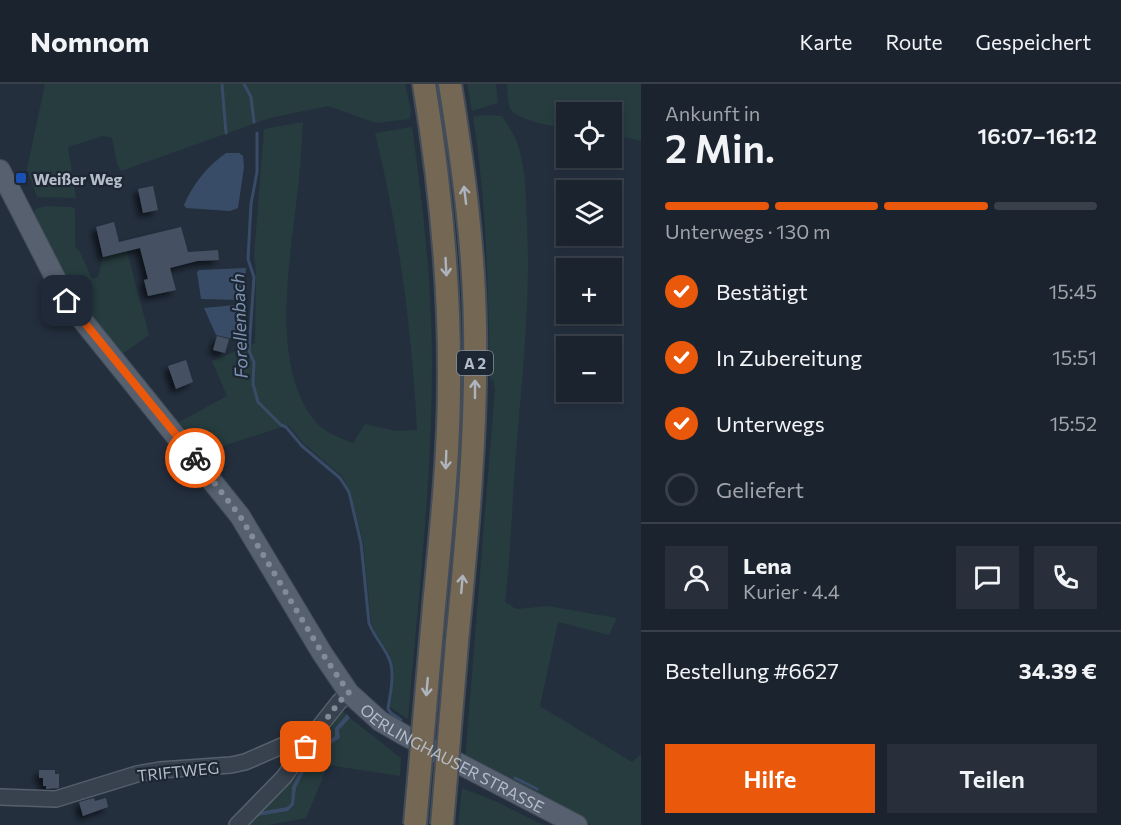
<!DOCTYPE html>
<html lang="de">
<meta charset="utf-8">
<style>
:root{--surface:#1b232e;--page:#282f3a;--text:#f1f3f6;--muted:#a0a4aa;--line:#39404a;--accent:#ea580c}
body{margin:0;font-family:Commissioner,sans-serif;background:var(--page);color:var(--text);height:100vh;display:flex;flex-direction:column;font-size:22px;white-space:nowrap}
*{box-sizing:border-box;margin:0}
p{font-size:20px;color:var(--muted)}
.icon{flex:none;width:33px;height:33px;fill:none;stroke:currentColor;stroke-width:2;stroke-linecap:round;stroke-linejoin:round}
.map{position:relative;flex:1;overflow:hidden}
.sheet{display:flex;flex-direction:column;background:var(--surface);width:480px}
.sheet>*{flex:none}
.buttons{position:absolute;left:556px;top:18px;display:grid;gap:12px}
.buttons a{display:grid;place-items:center;width:66px;height:66px;border-radius:0px;background:var(--surface);box-shadow:0 3px 9px #0003,0 0 0 2px var(--line);font-size:30px}
.pin{position:absolute;display:grid;place-items:center;width:51px;height:51px;color:#fff;margin:-26px;border-radius:12px;box-shadow:0 3px 9px #0006}
.courier{position:absolute;display:grid;place-items:center;width:60px;height:60px;margin:-30px;border:4px solid #ea580c;border-radius:50%;background:#fff;color:#222;box-shadow:0 2px 8px #0007}
.overview em{font-style:normal;font-weight:600}
.overview div{display:flex;flex-direction:column-reverse}
.overview{display:flex;align-items:center;justify-content:space-between;height:102px;padding:0 24px}
h1{font-size:39px;font-weight:600;line-height:45px}
.bar{display:grid;grid-template-columns:repeat(4,1fr);gap:9px 6px;align-content:center;height:72px;padding:0 24px}
.bar i{height:8px;border-radius:4px;background:var(--line)}
.bar .current{background:var(--accent)}
.bar p{grid-column:span 4}
.line{display:flex;align-items:center;gap:15px;padding:0 24px;border-top:2px solid var(--line)}
.line div{flex:1}
.round{display:grid;place-items:center;flex:none;width:63px;height:63px;border-radius:0px;background:var(--page)}
ol{padding:0 24px;list-style:none}
li{display:flex;align-items:center;gap:18px;height:66px}
li p{margin-inline-start:auto}
li .icon{padding:6px;border-radius:50%;background:var(--accent);color:#fff;stroke-width:4}
li:last-child{color:var(--muted)}
li i{width:33px;height:33px;border:3px solid var(--line);border-radius:50%}
.primary-button{display:flex;gap:12px;margin-top:auto;padding:12px 24px}
.primary-button a{flex:1;height:69px;border-radius:0px;background:var(--accent);color:#fff;font-size:24px;font-weight:600;line-height:69px;text-align:center}
.primary-button a+a{background:var(--page);color:var(--text)}
header{display:flex;align-items:center;gap:36px;box-sizing:border-box;height:84px;padding:0 30px;background:var(--surface);border-bottom:2px solid var(--line)}
header strong{font-size:28px}
nav{display:flex;gap:33px;margin-inline-start:auto;font-size:21px}
main{display:flex;flex:1;min-height:0}
.map>svg:first-child{display:block}
</style>
<header>
<strong>Nomnom</strong>
<nav><a>Karte</a><a>Route</a><a>Gespeichert</a></nav>
</header>
<main>
<div class="map">
<svg width="641" height="741" viewBox="0 0 641 741">
<defs>
<filter id="shadow"><feDropShadow dx="-4.5" dy="4.5" stdDeviation="3" flood-color="#0009"/></filter>
</defs>
<rect width="100%" height="100%" fill="#242f3e"/>
<path fill="#263c3f" d="M45 0H405L411 26 410 35 376 39 328 22 270 34 121 87 117 80 112 54 103 52 68 63 76 114 37 113 27 85Z
M467 0H496L498 19 472 27Z
M507 0H641V57L612 50V28H567V44C555 43 515 36 510 24 507 17 508 7 507 0Z
M483 31 502 32C509 43 517 54 520 68 526 91 526 117 527 141 531 217 522 292 516 368 512 418 511 468 505 518L516 525 548 522 617 534 609 551 558 538 540 622 632 678 641 670V741H590L465 676 495 305 493 296 490 295C488 208 487 119 473 33Z
M303 38C302 56 301 75 299 93 293 164 267 275 314 336 323 348 340 354 353 359L365 340 396 347 417 346C412 247 399 146 375 49L412 43C423 122 432 200 432 279 432 398 418 517 408 635L390 623C391 609 397 589 391 575 386 561 375 552 371 537L363 458 350 407 342 392 304 360 288 341 226 361 208 372 179 338 227 312 212 277 255 259 256 189 254 172 264 45Z
M45 122 71 123 75 125V162L80 168 92 195 98 193 103 173 127 167 149 251 121 271 70 204 34 129 35 125Z
M340 626 347 630 335 644 336 652 317 664 292 703 291 719 287 723 258 728 311 663 325 656Z
M350 634 401 674 400 692 328 681 306 734 268 741H247L258 732 288 727 294 722 296 704 305 686 320 667 340 654 339 646Z
M462 704 495 717 543 741H458Z"/>
<path fill="#394c67" d="M226 69H239L243 72 244 83 238 124 230 127 186 124 184 121C194 98 207 83 226 69Z
M246 184 244 214 241 216 201 215 197 188 199 186Z
M235 221 238 223 239 254 233 255 216 251 204 224Z
M347 630 350 634 339 646 340 654 320 667 305 686 296 704 294 721 288 727 258 732 248 740 258 728 287 723 291 719 292 703 302 683 317 664 335 652V644Z"/>
<g fill="none" stroke-linecap="round" stroke-linejoin="round">
<path stroke="#394c67" stroke-width="3" d="M222 0 226 49
M244 0 251 13 254 38
M257 49V88L251 120 248 175 254 193 249 267 254 278 253 300 258 318 281 341 286 343 302 362 340 394 349 408 361 459 369 539C374 553 385 563 390 577 395 591 390 610 388 625L391 629 401 636
M515 694 537 705"/>
</g>
<path fill="#455162" filter="url(#shadow)" d="M153 102 158 126 143 129 138 105Z
M114 138 119 158 181 143 188 168 218 166 219 176 197 177 170 184 176 206 148 212 144 196 148 195 140 164 103 173 96 143Z
M217 252 229 255 225 269 213 266Z
M186 276 193 298 176 305 168 282Z
M39 686H55V690H59V704L46 705V702H43V694H39Z
M94 714 95 717 106 714 108 723 83 732 79 718Z"/>
<g fill="none" stroke-linecap="round" stroke-linejoin="round">
<defs>
<path id="minor" d="M0 713 56 715 137 690 160 686 231 681 245 678 316 647 339 618 349 609
M237 741 284 693 316 647"/>
<g id="major">
<path id="s1" d="M0 86 67 217 240 432 322 569 349 609 380 637 404 651 577 741"/>
</g>
<path id="highway" d="M424 0C440 99 450 199 449 299 449 381 439 463 432 545
M450 0C463 81 474 163 475 244 477 349 467 454 457 558"/>
</defs>
<use href="#minor" stroke="#565f6c" stroke-width="18"/>
<use href="#major" stroke="#414a57" stroke-width="22"/>
<use href="#highway" stroke="#434c59" stroke-width="26"/>
<use href="#minor" stroke="#38414e" stroke-width="15"/>
<use href="#major" stroke="#56606e" stroke-width="20"/>
<use href="#highway" stroke="#746855" stroke-width="22"/>
<defs>
<path id="highway-bridge" d="M415 741 432 545
M442 741 457 558"/>
</defs>
<use href="#highway-bridge" stroke="#434c59" stroke-width="26" stroke-linecap="butt"/>
<use href="#highway-bridge" stroke="#746855" stroke-width="22"/>
</g>
<defs><path id="oneway-shaft" d="M-6 0H5M1.5-3L5.5 0L1.5 3" fill="none" stroke-width="1.6" stroke-linecap="round" stroke-linejoin="round" transform="scale(1.5)"/></defs>
<g stroke="#aeb4bd">
<use href="#oneway-shaft" transform="translate(465 111) rotate(-97)"/>
<use href="#oneway-shaft" transform="translate(446 183) rotate(87)"/>
<use href="#oneway-shaft" transform="translate(475 305) rotate(-90)"/>
<use href="#oneway-shaft" transform="translate(446 376) rotate(92)"/>
<use href="#oneway-shaft" transform="translate(462 500) rotate(-85)"/>
<use href="#oneway-shaft" transform="translate(427 603) rotate(95)"/>
</g>
<g fill="none" stroke-linecap="round" stroke-linejoin="round">
<path stroke="#828b98" stroke-width="6" stroke-dasharray="0 10.8" d="M195 374 240 432 322 569 349 609 339 618 306 663"/>
<path stroke="#ea580c" stroke-width="8" d="M67 217 195 374"/>
</g>
<rect fill="#1a4fb4" stroke="#1d2633" stroke-width="2" x="15" y="88" width="12" height="12" rx="3"/>
<g text-anchor="middle" dominant-baseline="central" stroke-width="4.5" stroke-linejoin="round" paint-order="stroke">
<rect fill="#1d2633" stroke="#878f9c" stroke-width="1.5" x="457" y="267" width="36" height="24" rx="4.5"/>
<g font-size="15" font-weight="bold" fill="#b4bcc9">
<text x="475" y="279">A 2</text>
</g>
<g font-size="16" font-weight="bold" fill="#b4bcc9" stroke="#1d2633" text-anchor="start">
<text x="33" y="94">Weißer Weg</text>
</g>
<g font-size="16" fill="#b4bcc9" stroke="#1d2633">
<text stroke="none"><textPath href="#s1" startOffset="754">OERLINGHAUSER STRASSE</textPath></text>
<text transform="translate(178 687) rotate(-6)">TRIFTWEG</text>
</g>
<g font-size="18" font-style="italic" fill="#7c92b1" stroke="#1d2633">
<text transform="translate(239 242) rotate(-92)">Forellenbach</text>
</g>
</g>
</svg>
<div class="buttons">
<a><svg class="icon" aria-label="locate" viewBox="0 0 24 24"><circle cx="12" cy="12" r="6"/><path d="M12 2v4M12 18v4M2 12h4M18 12h4"/></svg></a>
<a><svg class="icon" aria-label="layers" viewBox="0 0 24 24"><path d="M12 4l9 5-9 5-9-5zM3 14l9 5 9-5"/></svg></a>
<a>+</a>
<a>−</a>
</div>
<div class="pin" style="left:306px;top:663px;background:#ea580c"><svg class="icon" aria-label="bag" viewBox="0 0 24 24"><path d="M5 8h14l-1 12H6zM9 8a3 3 0 0 1 6 0"/></svg></div>
<div class="pin" style="left:67px;top:217px;background:#1f2937"><svg class="icon" aria-label="home" viewBox="0 0 24 24"><path d="M3 11l9-7 9 7M6 9v11h12V9"/></svg></div>
<div class="courier" style="left:195px;top:374px"><svg class="icon" aria-label="bike" viewBox="0 0 24 24"><circle cx="6" cy="16" r="4"/><circle cx="18" cy="16" r="4"/><path d="M6 16l4-8h5l3 8M10 8l3 8H6M13 5h3"/></svg></div>
</div>
<section class="sheet">
<div class="overview"><div><h1>2 Min.</h1><p>Ankunft in</p></div><em>16:07–16:12</em></div>
<div class="bar"><i class="current"></i><i class="current"></i><i class="current"></i><i></i><p>Unterwegs · 130 m</p></div>
<ol>
<li><svg class="icon" aria-label="check" viewBox="0 0 24 24"><path d="M5 12l5 5 9-10"/></svg>Bestätigt<p>15:45</p></li>
<li><svg class="icon" aria-label="check" viewBox="0 0 24 24"><path d="M5 12l5 5 9-10"/></svg>In Zubereitung<p>15:51</p></li>
<li><svg class="icon" aria-label="check" viewBox="0 0 24 24"><path d="M5 12l5 5 9-10"/></svg>Unterwegs<p>15:52</p></li>
<li><i></i>Geliefert</li>
</ol>
<div class="line" style="height:108px"><a class="round"><svg class="icon" aria-label="person" viewBox="0 0 24 24"><circle cx="12" cy="8" r="4"/><path d="M4 21q1-7 8-7t8 7"/></svg></a><div><b>Lena</b><p>Kurier · 4.4</p></div><a class="round"><svg class="icon" aria-label="chat" viewBox="0 0 24 24"><path d="M4 5h16v11H9l-5 4z"/></svg></a><a class="round"><svg class="icon" aria-label="phone" viewBox="0 0 24 24"><path d="M5 4h4l2 5-3 2q2 4 5 5l2-3 5 2v4C11 20 4 13 5 4z"/></svg></a></div>
<div class="line" style="height:78px"><div>Bestellung #6627</div><b>34.39 €</b></div>
<div class="primary-button"><a>Hilfe</a><a>Teilen</a></div>
</section>
</main>
